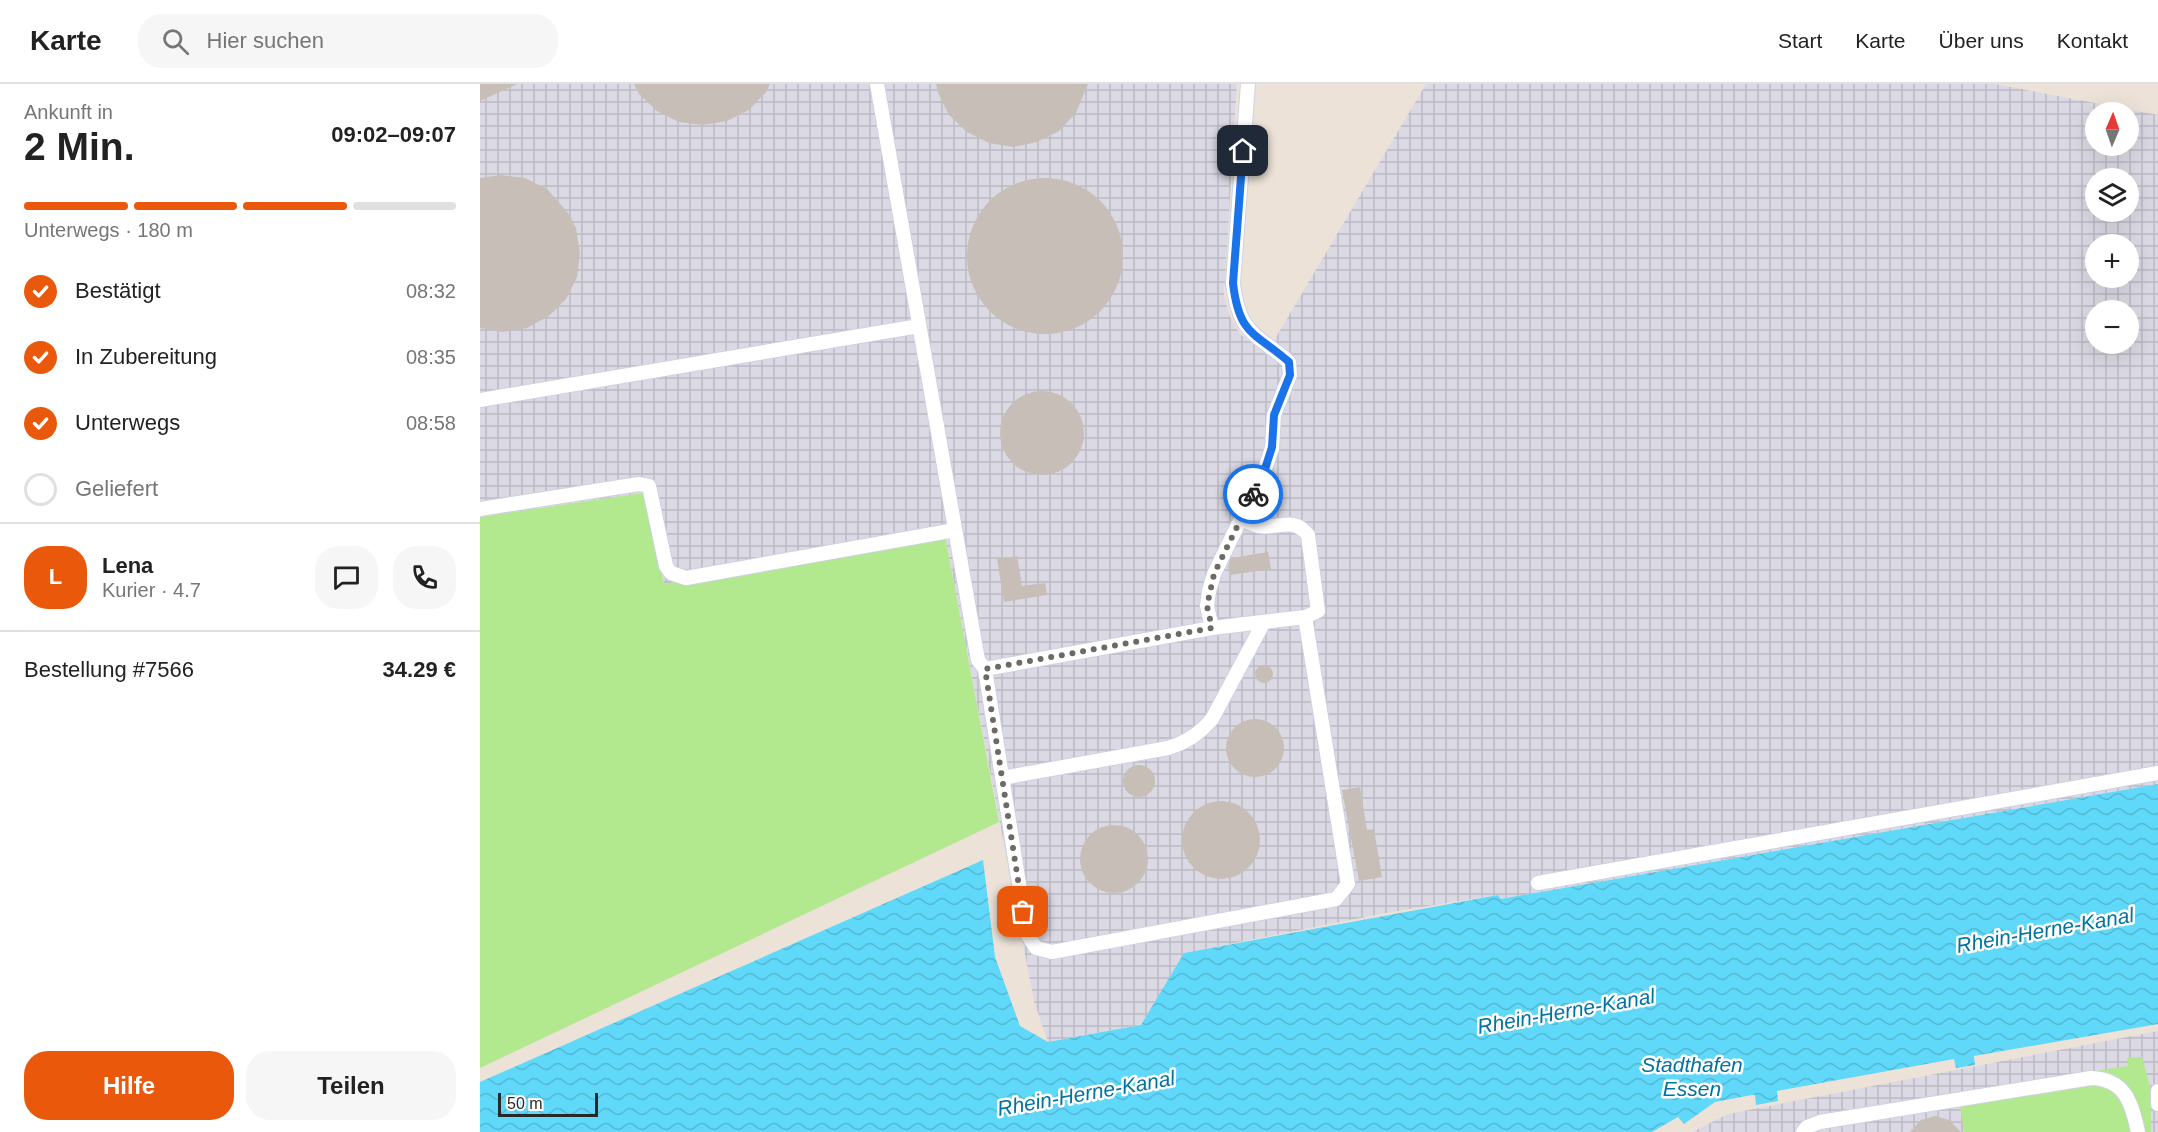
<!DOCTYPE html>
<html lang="de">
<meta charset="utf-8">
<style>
:root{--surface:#fff;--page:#f6f6f6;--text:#222;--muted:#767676;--line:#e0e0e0;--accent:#ea580c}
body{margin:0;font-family:Helvetica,sans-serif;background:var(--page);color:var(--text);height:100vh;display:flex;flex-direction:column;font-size:22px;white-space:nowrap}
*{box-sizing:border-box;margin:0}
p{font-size:20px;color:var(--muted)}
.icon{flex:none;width:33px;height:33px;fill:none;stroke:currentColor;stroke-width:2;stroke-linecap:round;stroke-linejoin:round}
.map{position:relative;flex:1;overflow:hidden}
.sheet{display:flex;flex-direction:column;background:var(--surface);width:480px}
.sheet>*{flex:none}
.needle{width:39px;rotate:2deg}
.buttons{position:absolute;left:1605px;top:18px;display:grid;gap:12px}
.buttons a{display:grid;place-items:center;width:54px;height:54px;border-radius:50%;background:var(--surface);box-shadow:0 6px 24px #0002;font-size:30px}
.scale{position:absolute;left:18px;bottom:15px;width:100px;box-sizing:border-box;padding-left:6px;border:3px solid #282828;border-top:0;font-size:16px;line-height:21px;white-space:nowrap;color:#282828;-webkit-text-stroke:4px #fff;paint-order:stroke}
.pin{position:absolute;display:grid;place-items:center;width:51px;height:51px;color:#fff;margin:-26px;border-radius:12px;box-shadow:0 3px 9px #0006}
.courier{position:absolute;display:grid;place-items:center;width:60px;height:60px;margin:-30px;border:4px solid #1a73e8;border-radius:50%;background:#fff;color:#222;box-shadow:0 2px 8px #0007}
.head em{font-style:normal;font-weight:600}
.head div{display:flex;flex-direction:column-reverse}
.head{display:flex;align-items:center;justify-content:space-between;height:102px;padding:0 24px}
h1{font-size:39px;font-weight:600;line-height:45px}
.bar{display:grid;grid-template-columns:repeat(4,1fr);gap:9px 6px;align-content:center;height:72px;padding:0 24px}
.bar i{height:8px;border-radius:4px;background:var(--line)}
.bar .selected{background:var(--accent)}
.bar p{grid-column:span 4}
.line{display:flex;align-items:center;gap:15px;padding:0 24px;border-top:2px solid var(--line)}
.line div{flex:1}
.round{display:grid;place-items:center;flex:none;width:63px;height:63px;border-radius:24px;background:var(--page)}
ol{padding:0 24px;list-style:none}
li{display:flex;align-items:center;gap:18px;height:66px}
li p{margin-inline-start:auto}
li .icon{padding:6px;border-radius:50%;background:var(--accent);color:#fff;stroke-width:4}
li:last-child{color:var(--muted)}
li i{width:33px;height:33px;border:3px solid var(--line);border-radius:50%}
.action{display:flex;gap:12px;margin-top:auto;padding:12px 24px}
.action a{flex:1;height:69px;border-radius:24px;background:var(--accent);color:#fff;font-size:24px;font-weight:600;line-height:69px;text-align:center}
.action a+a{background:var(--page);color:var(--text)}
header{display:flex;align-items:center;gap:36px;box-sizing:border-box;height:84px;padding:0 30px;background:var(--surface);border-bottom:2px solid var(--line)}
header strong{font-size:28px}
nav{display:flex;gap:33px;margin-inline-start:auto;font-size:21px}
.search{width:420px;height:54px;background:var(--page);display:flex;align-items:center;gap:15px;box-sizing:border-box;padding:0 21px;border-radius:24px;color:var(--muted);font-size:22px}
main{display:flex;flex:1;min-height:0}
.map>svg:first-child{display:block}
</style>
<header>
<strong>Karte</strong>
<div class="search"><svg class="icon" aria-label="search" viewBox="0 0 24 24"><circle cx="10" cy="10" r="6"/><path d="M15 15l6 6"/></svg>Hier suchen</div>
<nav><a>Start</a><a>Karte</a><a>Über uns</a><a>Kontakt</a></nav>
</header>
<main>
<section class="sheet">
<div class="head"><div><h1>2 Min.</h1><p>Ankunft in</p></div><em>09:02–09:07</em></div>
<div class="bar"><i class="selected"></i><i class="selected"></i><i class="selected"></i><i></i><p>Unterwegs · 180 m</p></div>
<ol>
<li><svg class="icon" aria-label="check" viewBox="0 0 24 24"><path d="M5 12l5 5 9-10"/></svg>Bestätigt<p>08:32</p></li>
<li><svg class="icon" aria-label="check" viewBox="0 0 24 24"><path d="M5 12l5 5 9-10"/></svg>In Zubereitung<p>08:35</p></li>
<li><svg class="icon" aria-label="check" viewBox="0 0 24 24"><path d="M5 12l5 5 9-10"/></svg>Unterwegs<p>08:58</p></li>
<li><i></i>Geliefert</li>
</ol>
<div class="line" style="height:108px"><b class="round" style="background:var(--accent);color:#fff">L</b><div><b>Lena</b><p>Kurier · 4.7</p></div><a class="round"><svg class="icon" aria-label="chat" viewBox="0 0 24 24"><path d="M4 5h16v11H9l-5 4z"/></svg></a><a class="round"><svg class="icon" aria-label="phone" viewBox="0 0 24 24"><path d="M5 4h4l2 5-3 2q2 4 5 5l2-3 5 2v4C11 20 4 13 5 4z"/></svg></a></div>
<div class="line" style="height:78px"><div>Bestellung #7566</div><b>34.29 €</b></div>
<div class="action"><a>Hilfe</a><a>Teilen</a></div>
</section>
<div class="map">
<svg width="1678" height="1048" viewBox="0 0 1678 1048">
<defs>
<pattern id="industrial-grid" width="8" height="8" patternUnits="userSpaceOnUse" patternTransform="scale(1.5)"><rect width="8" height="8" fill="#dbd9e3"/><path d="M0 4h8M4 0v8" fill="none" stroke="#bcbac3"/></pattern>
<pattern id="water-waves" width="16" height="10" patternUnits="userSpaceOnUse" patternTransform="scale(1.5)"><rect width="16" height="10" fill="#5fd8f9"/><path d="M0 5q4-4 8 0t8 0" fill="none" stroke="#53b9d5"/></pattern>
</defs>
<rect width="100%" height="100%" fill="#ece2d7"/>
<path fill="url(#industrial-grid)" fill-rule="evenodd" d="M0 0H757L744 212 750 233 760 250 786 270 946 0H1515L1678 31V700L1021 815 1018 811 911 828 704 869 661 941 568 958 554 917 465 452 184 500 163 409 0 433ZM1616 28H1648V62H1616ZM1616 94H1648V128H1616ZM1616 160H1648V194H1616ZM1616 226H1648V260H1616Z
M1678 947V1048H1212L1248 1030Z"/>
<path fill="#b2e88e" d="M163 409 184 500 465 452 519 738 0 984V433Z
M1662 973 1671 1006V1048H1662C1655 1014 1656 994 1616 987L1648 982 1647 974Z
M1603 998C1642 1004 1642 1014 1654 1048H1484L1480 1021Z"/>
<path fill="url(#water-waves)" d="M1678 700V940L1494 972 1495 981 1476 984 1474 975 1297 1007 1298 1017 1276 1021 1275 1011H1272L1235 1018 1204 1040 1198 1033 1172 1048H0V998L503 776 515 873 540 942 568 958 661 941 704 869 1018 811 1021 815Z"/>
<path fill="#c7bfb7" d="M0 0H37L0 17Z
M154 0H290L286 8 269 26 247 37 223 41 199 38 177 27 159 10Z
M456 0H608L596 29 579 47 557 58 533 63 509 59 487 48 469 31 458 9Z
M21 91 45 94 67 105 89 130 96 144 100 169 97 193 86 215 69 232 47 244 23 248 0 244V94Z
M487 172a78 78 0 1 1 156 0a78 78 0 1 1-156 0Z
M520 349a42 42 0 1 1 84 0a42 42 0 1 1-84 0Z
M788 468 791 485 750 491 748 482 752 474Z
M537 472 542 502 565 499 567 511 524 518 517 475Z
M775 590a9 9 0 1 1 18 0a9 9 0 1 1-18 0Z
M746 664a29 29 0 1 1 58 0a29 29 0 1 1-58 0Z
M643 697a16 16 0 1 1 32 0a16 16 0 1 1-32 0Z
M880 703 887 746 894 745 902 793 879 797 862 706Z
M702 756a39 39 0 1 1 78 0a39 39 0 1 1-78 0Z
M600 775a34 34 0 1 1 68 0a34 34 0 1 1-68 0Z
M1455 1032 1469 1036 1481 1048H1430L1441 1036Z"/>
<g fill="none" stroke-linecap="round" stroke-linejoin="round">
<defs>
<path id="minor" d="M397 0 498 576 505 585 547 850 556 864 572 868 856 815 868 800 825 533 732 544 505 585
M0 316 439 242
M0 425 159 400 169 402 186 482 191 489 206 494 475 446
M761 435C767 437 773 441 779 442 799 445 813 432 828 451L838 527 825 533
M732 544 727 522 729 507 734 490 785 385 792 364 794 331 810 291 809 278C775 249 759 250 753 199L768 0
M522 694 688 664C707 658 719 650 732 635L784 538
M1058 799 1678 689
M1678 1007V1020
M1323 1048 1327 1043 1340 1038 1611 994C1645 995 1652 1019 1658 1048"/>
</defs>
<use href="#minor" stroke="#cdd2e3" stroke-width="16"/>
<use href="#minor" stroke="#fff" stroke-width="14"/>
</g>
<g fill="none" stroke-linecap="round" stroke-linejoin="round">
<path stroke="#6d6965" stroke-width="6" stroke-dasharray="0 10.8" d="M543 828 505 585 732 544 727 522 734 490 773 410"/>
<path stroke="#1a73e8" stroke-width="8" d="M763 67 753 199C759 252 775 248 809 278L810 291 794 331 792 363 785 385 773 410"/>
</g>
<g text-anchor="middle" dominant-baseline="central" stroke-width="5" stroke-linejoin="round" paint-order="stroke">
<g font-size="21" font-style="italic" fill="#0173a2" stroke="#fff">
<text transform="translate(1565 846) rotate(-10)">Rhein-Herne-Kanal</text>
<text transform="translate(1086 927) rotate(-10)">Rhein-Herne-Kanal</text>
<text x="1212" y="980">Stadthafen<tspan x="1212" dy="24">Essen</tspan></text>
<text transform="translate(606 1009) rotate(-10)">Rhein-Herne-Kanal</text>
</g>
</g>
</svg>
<div class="buttons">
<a><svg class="needle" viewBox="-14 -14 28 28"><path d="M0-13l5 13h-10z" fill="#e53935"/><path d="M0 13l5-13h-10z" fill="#767676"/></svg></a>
<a><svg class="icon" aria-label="layers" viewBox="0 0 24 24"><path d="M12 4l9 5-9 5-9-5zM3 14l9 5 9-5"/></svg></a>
<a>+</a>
<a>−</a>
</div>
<div class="scale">50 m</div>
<div class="pin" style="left:543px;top:828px;background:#ea580c"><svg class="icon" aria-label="bag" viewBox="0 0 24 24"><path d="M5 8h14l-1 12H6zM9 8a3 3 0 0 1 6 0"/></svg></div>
<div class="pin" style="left:763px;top:67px;background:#1f2937"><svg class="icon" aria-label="home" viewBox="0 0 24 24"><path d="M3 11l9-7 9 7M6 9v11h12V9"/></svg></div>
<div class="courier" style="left:773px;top:410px"><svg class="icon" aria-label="bike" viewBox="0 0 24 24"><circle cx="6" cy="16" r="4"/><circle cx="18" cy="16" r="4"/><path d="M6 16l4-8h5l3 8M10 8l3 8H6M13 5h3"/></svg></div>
</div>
</main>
